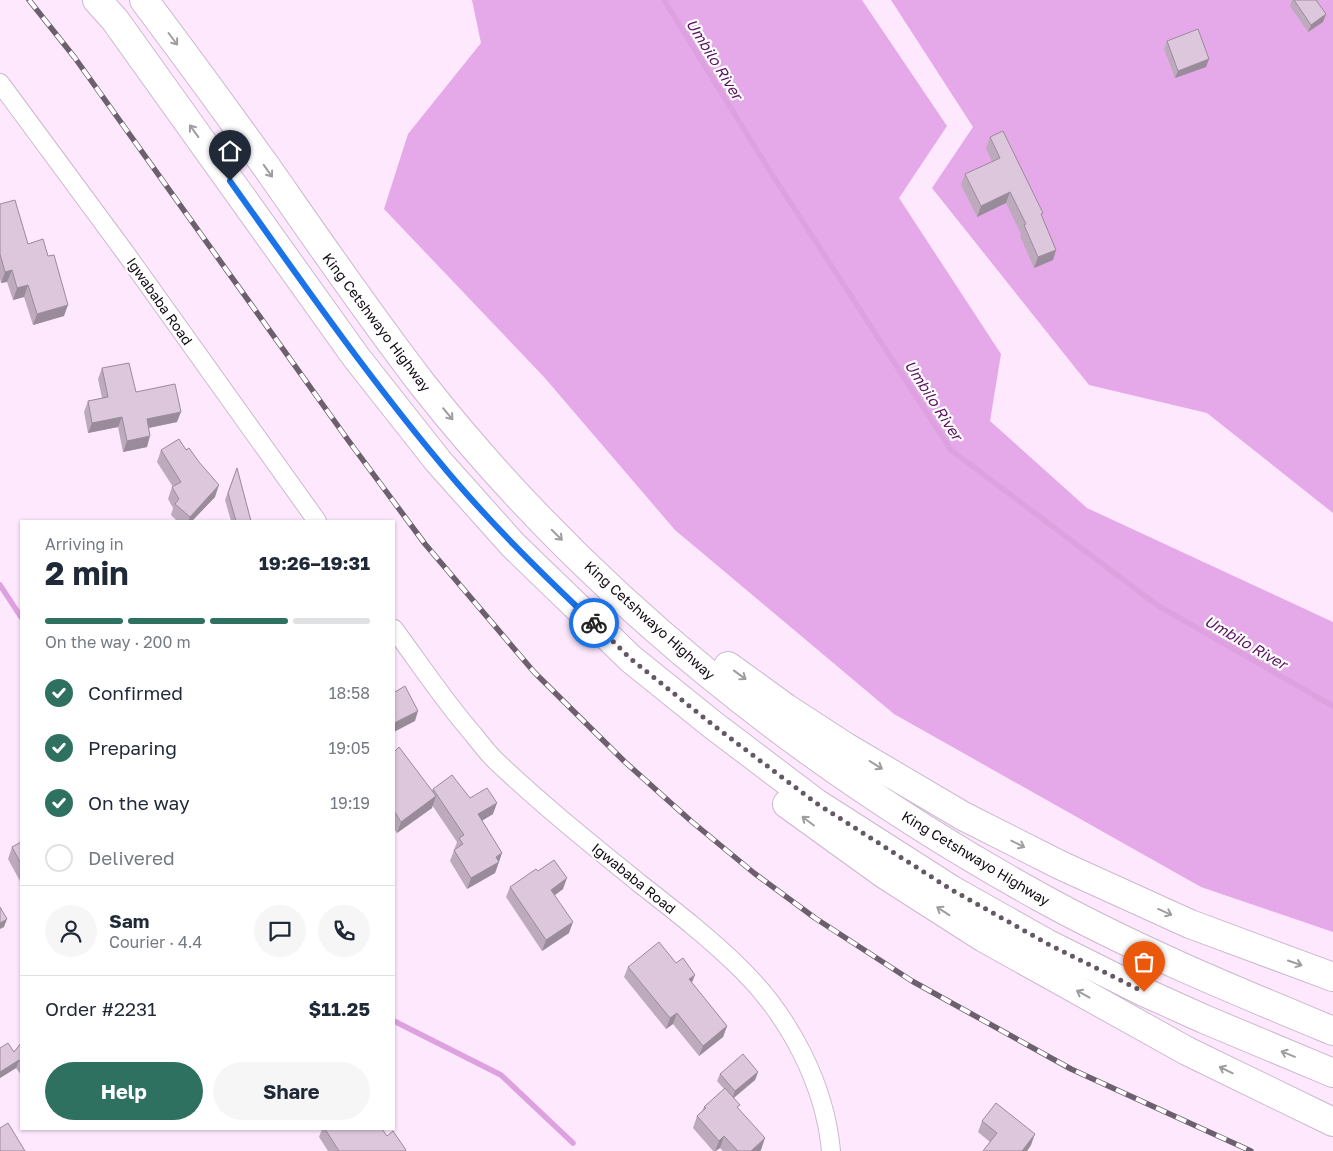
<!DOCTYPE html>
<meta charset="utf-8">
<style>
:root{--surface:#fff;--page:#f6f6f7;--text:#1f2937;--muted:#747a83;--line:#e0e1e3;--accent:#2f7161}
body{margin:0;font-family:"Golos Text",sans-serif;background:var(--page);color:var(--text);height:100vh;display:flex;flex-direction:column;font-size:19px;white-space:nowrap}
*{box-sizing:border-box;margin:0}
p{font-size:16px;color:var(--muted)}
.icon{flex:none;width:28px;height:28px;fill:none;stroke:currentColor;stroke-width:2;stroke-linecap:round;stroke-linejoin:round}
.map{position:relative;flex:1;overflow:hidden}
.details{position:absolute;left:20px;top:520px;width:375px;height:610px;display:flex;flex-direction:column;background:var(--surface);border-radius:0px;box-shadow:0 1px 4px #0004}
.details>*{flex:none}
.pin{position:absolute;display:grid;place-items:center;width:42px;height:42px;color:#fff;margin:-51px -21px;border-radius:50% 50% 50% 0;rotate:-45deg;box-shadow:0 0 5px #0007}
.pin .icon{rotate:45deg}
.courier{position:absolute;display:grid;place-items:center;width:50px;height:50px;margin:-25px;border:4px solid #1a73e8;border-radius:50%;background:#fff;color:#222;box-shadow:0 1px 6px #0007}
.summary em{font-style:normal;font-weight:700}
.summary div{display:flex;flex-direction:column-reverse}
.summary{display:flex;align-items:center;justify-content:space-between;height:85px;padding:0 25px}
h1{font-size:32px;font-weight:700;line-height:38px}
.bar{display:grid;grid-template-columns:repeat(4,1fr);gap:8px 5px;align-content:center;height:60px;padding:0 25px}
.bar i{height:6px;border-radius:4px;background:var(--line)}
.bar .active{background:var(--accent)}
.bar p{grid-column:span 4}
.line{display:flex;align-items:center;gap:12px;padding:0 25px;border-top:1px solid var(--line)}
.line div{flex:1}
.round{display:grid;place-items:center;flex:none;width:52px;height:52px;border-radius:26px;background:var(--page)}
ol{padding:0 25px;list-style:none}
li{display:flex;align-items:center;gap:15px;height:55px}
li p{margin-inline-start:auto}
li .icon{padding:5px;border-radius:50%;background:var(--accent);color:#fff;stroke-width:4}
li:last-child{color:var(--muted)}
li i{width:28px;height:28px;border:2px solid var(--line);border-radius:50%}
.button{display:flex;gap:10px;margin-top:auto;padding:10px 25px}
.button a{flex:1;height:58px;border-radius:30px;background:var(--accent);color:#fff;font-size:20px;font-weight:700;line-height:58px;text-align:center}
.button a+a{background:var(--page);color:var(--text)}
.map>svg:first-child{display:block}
</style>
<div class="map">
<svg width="1333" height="1151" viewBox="0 0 1333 1151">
<rect width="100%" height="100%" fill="#fde8fe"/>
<path fill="#e5a8e8" d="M472 0H862L947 126 899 198 1001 354 990 421 1087 508 1333 622V932L1201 887 894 714 675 530 544 377 384 209 408 134 481 43Z
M891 0H1333V513L1207 413 1089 385 932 188 973 127Z"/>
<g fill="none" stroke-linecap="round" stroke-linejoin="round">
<path stroke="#dea1e0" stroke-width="5.5" d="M664 0 768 168 951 450 1157 605 1333 706
M0 585 21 617
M394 1021 501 1075 573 1143"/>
<defs>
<path id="street" d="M0 83 124 251 317 521
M394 629C420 664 444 701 473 734 480 743 487 752 495 760 541 804 590 843 639 883 675 911 711 939 743 971 790 1018 825 1085 831 1151"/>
<path id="highway" d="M97 0 115 20 356 357 438 461 513 545 631 659 713 725 816 803 952 890 1048 944 1144 992 1204 1019 1333 1073
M144 0C186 56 227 112 268 169 319 242 369 315 423 385 589 596 806 768 1040 897 1134 949 1234 990 1333 1031
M728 666 786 708 846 747 963 816 1060 865 1190 924 1333 977
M787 804 884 874 984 938 1187 1051 1333 1122"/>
</defs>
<use href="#street" stroke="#ccb8cd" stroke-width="20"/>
<use href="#highway" stroke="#ccb8cd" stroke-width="30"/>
<use href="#street" stroke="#fff" stroke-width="18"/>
<use href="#highway" stroke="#fff" stroke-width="28"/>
<defs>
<path id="rail" d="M29 0 75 58 348 440 425 544 534 672 625 762 691 821 754 873 815 918 912 981 1071 1069 1251 1151"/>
</defs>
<use href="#rail" stroke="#6d606e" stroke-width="5.5"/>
<use href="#rail" stroke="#fff" stroke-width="4" stroke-dasharray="11" stroke-linecap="butt"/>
</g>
<path fill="#bdabbd" d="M1292 0H1316L1326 14 1323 22 1308 32 1290 6Z
M1167 41 1209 59 1206 67 1175 78 1164 49Z
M990 137 1042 216 1056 250 1053 260 1034 268 1020 236 1021 234 1006 203 977 217 961 185 965 174 992 162 986 148Z
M0 204 28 244 64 316 33 325 24 297 13 300 7 282 1 283 0 279Z
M102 368 136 392 177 422 149 428 147 447 123 452 118 427 88 433 84 412 88 401 102 398 98 379Z
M161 450 215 497 192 521H177L171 515 173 508 168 499 172 487H173L157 462Z
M237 468 251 521H231L225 500Z
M394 752 432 791 433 789 470 798 493 814 482 821 502 853 495 873 467 889 450 861 457 842 432 805V808L397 833 394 829Z
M21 842V883L8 859 12 847Z
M538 871 563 889 554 895 569 933 542 951 506 897 510 887Z
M628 967 692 983 727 1026 723 1037 699 1056 673 1024 666 1029 624 977Z
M21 1043V1075L16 1068 0 1078V1048L14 1052Z
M758 1072 755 1080 734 1098 738 1109 761 1150 760 1151H723L720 1148 716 1151H713L693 1128 697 1116 702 1111 704 1107 724 1089 717 1081 720 1074Z
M982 1121 1031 1145 1027 1151H983L990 1142 978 1132Z
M322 1129H382L387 1136 406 1151H328L319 1137Z"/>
<path fill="#9a8b9a" d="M1326 14 1323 22 1308 32 1311 25Z
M1209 59 1206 67 1175 78 1178 71Z
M1010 192 1006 203 977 217 981 206Z
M1056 250 1053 260 1034 268 1038 257Z
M12 270 7 282 1 283 5 272Z
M28 285 24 297 13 300 17 288Z
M68 305 64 316 33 325 37 314Z
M181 412 177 422 143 429 147 419Z
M122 417 118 427 88 433 92 423Z
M150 436 147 447 123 452 127 441Z
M219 485 215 497 192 521H188L190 517Z
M418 711 415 721 394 732V723Z
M436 796 432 808 397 833 401 822Z
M497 803 493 814 474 825 478 814Z
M502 853 495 873 467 889 471 878 496 857Z
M567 878 563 889 547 901 551 890Z
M7 919 4 927 0 929V923Z
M573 922 569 933 542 951 546 940Z
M695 975 691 985 689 979Z
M677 1013 673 1024 666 1029 670 1018Z
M727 1026 723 1037 699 1056 703 1046Z
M19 1060 16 1068 0 1078V1072Z
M758 1072 755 1080 732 1099 735 1091Z
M1035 1134 1031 1145 1027 1151H1022Z
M724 1136 720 1148 715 1151 719 1141Z
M765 1138 761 1150 760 1151H751Z"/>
<path fill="#dcc7dc" stroke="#9a8b9a" d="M1294 0H1316L1326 14 1311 25Z
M1198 29 1209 59 1178 71 1167 41Z
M1003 131 1043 213 1041 214 1056 250 1038 257 1024 225 1026 224 1010 192 981 206 965 174 1000 158 990 137Z
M15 200 28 244 43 239 48 256 54 255 68 305 37 314 28 285 17 288 12 270 5 272 0 254V204Z
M129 363 136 392 175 384 181 412 147 419 150 436 127 441 122 417 92 423 88 401 108 397 102 368Z
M179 439 186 450 189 448 199 462 219 485 190 517 175 504 179 499 172 487 181 482 161 450Z
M237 468 251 521H236L228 493Z
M405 686 418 711 394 723V690L395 692Z
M399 747 436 796 401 822 394 811V752Z
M452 775 470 798 487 788 497 803 478 814 502 853 496 857 499 862 471 878 454 850 463 844 459 838 464 835 433 789Z
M21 842V864L12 847Z
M554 860 567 878 551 890 573 922 546 940 510 887 536 869 538 871Z
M0 907 7 919 0 923Z
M659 942 676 963 683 958 695 975 689 979 727 1026 703 1046 677 1013 670 1018 628 967Z
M8 1043 14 1052 21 1043V1063L19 1060 0 1072V1048Z
M743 1054 758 1072 735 1091 720 1074Z
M725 1088 740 1105 737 1107 765 1138 751 1151H738L724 1136 719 1141 697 1116 706 1108 704 1107Z
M996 1103 1035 1134 1022 1151H983L997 1133 982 1121Z
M8 1123 25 1151H0V1128Z
M325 1129H382L387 1136 393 1131 406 1150 404 1151H339Z"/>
<defs><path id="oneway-shaft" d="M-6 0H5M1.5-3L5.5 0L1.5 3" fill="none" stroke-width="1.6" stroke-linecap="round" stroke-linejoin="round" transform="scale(1.25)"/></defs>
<g stroke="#a09da1">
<use href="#oneway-shaft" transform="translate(173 39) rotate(53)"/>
<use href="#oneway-shaft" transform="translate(194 131) rotate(-126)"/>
<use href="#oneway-shaft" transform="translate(268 171) rotate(55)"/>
<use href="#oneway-shaft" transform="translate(448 414) rotate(50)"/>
<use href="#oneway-shaft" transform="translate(557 535) rotate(45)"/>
<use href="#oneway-shaft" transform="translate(740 675) rotate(36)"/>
<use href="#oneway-shaft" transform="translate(876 765) rotate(32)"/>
<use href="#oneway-shaft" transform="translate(808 821) rotate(-143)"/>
<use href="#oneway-shaft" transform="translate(1018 844) rotate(27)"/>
<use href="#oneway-shaft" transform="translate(943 911) rotate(-147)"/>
<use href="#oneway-shaft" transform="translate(1165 912) rotate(24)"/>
<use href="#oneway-shaft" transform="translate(1295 963) rotate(19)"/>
<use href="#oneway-shaft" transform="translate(1083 994) rotate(-151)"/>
<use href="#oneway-shaft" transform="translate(1288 1054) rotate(-158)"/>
<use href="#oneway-shaft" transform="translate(1226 1070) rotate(-154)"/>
</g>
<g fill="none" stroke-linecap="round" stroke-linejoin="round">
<path stroke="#645865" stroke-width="5" stroke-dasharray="0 9" d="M594 623 631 659 713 725 816 803 952 890 1048 944 1144 992"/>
<path stroke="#1a73e8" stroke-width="6" d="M230 181C297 275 363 370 437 459 485 518 539 571 594 623"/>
</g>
<g text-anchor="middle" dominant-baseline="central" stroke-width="4.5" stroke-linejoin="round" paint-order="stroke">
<g font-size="14" fill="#120b13" stroke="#fff">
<text transform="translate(160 301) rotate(55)">Igwababa Road</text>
<text transform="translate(377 322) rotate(53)">King Cetshwayo Highway</text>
<text transform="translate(650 620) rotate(42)">King Cetshwayo Highway</text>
<text transform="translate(976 858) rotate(31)">King Cetshwayo Highway</text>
<text transform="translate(634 878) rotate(39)">Igwababa Road</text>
</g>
<g font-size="15" font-style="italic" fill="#5b1260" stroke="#fff">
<text transform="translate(715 59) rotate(58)">Umbilo River</text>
<text transform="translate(934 400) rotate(57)">Umbilo River</text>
<text transform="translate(1246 642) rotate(30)">Umbilo River</text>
</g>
</g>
</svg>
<div class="pin" style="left:1144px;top:992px;background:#ea580c"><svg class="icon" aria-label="bag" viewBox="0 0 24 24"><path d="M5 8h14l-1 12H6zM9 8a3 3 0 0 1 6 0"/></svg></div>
<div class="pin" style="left:230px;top:181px;background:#1f2937"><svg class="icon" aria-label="home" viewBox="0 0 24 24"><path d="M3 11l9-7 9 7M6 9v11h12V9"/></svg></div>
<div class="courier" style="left:594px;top:623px"><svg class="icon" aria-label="bike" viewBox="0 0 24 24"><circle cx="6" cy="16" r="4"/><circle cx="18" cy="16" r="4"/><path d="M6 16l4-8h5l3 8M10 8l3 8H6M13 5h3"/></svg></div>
<section class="details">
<div class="summary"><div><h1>2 min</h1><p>Arriving in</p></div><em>19:26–19:31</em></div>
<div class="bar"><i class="active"></i><i class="active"></i><i class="active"></i><i></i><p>On the way · 200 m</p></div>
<ol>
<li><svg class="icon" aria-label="check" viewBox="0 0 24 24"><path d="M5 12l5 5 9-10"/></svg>Confirmed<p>18:58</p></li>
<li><svg class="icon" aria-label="check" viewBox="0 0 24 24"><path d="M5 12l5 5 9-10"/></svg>Preparing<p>19:05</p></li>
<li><svg class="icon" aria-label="check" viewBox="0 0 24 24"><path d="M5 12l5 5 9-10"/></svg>On the way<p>19:19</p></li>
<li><i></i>Delivered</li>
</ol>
<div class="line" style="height:90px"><a class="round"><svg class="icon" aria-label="person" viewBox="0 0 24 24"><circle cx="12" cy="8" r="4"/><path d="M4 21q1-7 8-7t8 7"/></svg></a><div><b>Sam</b><p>Courier · 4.4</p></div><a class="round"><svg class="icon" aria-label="chat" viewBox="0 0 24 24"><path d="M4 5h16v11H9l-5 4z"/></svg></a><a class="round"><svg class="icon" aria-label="phone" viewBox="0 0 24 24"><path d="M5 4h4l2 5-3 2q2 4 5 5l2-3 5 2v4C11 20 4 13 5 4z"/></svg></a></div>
<div class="line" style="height:65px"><div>Order #2231</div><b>$11.25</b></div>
<div class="button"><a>Help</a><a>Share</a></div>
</section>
</div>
